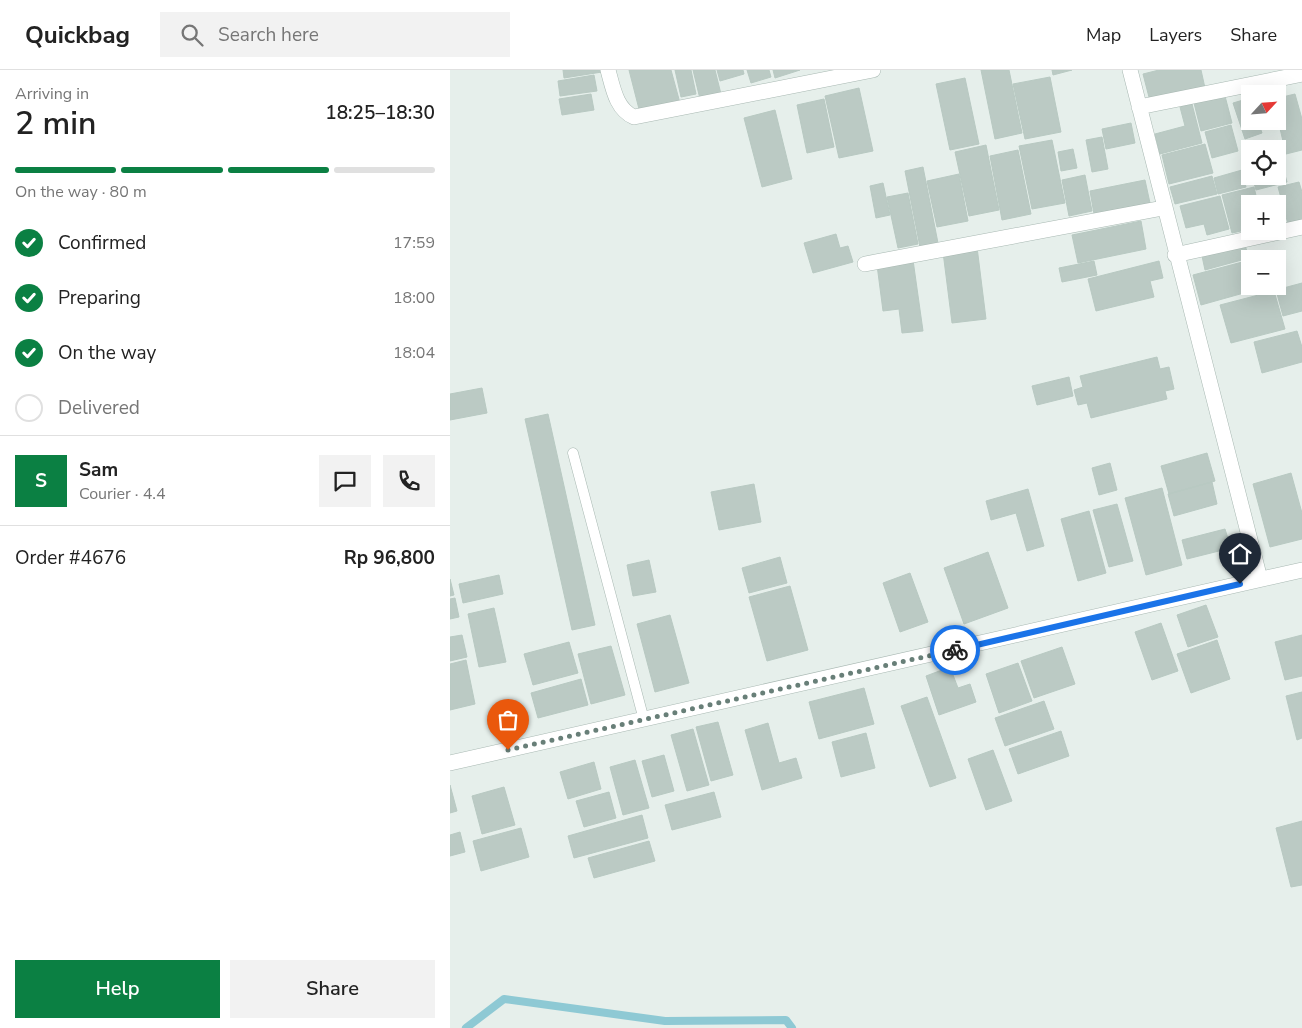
<!DOCTYPE html>
<meta charset="utf-8">
<style>
:root{--surface:#fff;--page:#f2f2f2;--text:#222;--muted:#767676;--line:#e0e0e0;--accent:#0b8043}
body{margin:0;font-family:"Nunito Sans",sans-serif;background:var(--page);color:var(--text);height:100vh;display:flex;flex-direction:column;font-size:19px;white-space:nowrap}
*{box-sizing:border-box;margin:0}
p{font-size:16px;color:var(--muted)}
.icon{flex:none;width:28px;height:28px;fill:none;stroke:currentColor;stroke-width:2;stroke-linecap:round;stroke-linejoin:round}
.map{position:relative;flex:1;overflow:hidden}
.sheet{display:flex;flex-direction:column;background:var(--surface);width:450px}
.sheet>*{flex:none}
.needle{width:32px;rotate:64deg}
.buttons{position:absolute;left:791px;top:15px;display:grid;gap:10px}
.buttons a{display:grid;place-items:center;width:45px;height:45px;border-radius:0px;background:var(--surface);box-shadow:0 5px 20px #0002;font-size:25px}
.pin{position:absolute;display:grid;place-items:center;width:42px;height:42px;color:#fff;margin:-51px -21px;border-radius:50% 50% 50% 0;rotate:-45deg;box-shadow:0 0 5px #0007}
.pin .icon{rotate:45deg}
.courier{position:absolute;display:grid;place-items:center;width:50px;height:50px;margin:-25px;border:4px solid #1a73e8;border-radius:50%;background:#fff;color:#222;box-shadow:0 1px 6px #0007}
.overview em{font-style:normal;font-weight:600}
.overview div{display:flex;flex-direction:column-reverse}
.overview{display:flex;align-items:center;justify-content:space-between;height:85px;padding:0 15px}
h1{font-size:32px;font-weight:600;line-height:38px}
.bar{display:grid;grid-template-columns:repeat(4,1fr);gap:8px 5px;align-content:center;height:60px;padding:0 15px}
.bar i{height:6px;border-radius:4px;background:var(--line)}
.bar .on{background:var(--accent)}
.bar p{grid-column:span 4}
.line{display:flex;align-items:center;gap:12px;padding:0 15px;border-top:1px solid var(--line)}
.line div{flex:1}
.round{display:grid;place-items:center;flex:none;width:52px;height:52px;border-radius:0px;background:var(--page)}
ol{padding:0 15px;list-style:none}
li{display:flex;align-items:center;gap:15px;height:55px}
li p{margin-inline-start:auto}
li .icon{padding:5px;border-radius:50%;background:var(--accent);color:#fff;stroke-width:4}
li:last-child{color:var(--muted)}
li i{width:28px;height:28px;border:2px solid var(--line);border-radius:50%}
.action{display:flex;gap:10px;margin-top:auto;padding:10px 15px}
.action a{flex:1;height:58px;border-radius:0px;background:var(--accent);color:#fff;font-size:20px;font-weight:600;line-height:58px;text-align:center}
.action a+a{background:var(--page);color:var(--text)}
header{display:flex;align-items:center;gap:30px;box-sizing:border-box;height:70px;padding:0 25px;background:var(--surface);border-bottom:1px solid var(--line)}
header strong{font-size:24px}
nav{display:flex;gap:28px;margin-inline-start:auto;font-size:18px}
.search{width:350px;height:45px;background:var(--page);display:flex;align-items:center;gap:12px;box-sizing:border-box;padding:0 18px;border-radius:0px;color:var(--muted);font-size:19px}
main{display:flex;flex:1;min-height:0}
.map>svg:first-child{display:block}
</style>
<header>
<strong>Quickbag</strong>
<div class="search"><svg class="icon" aria-label="search" viewBox="0 0 24 24"><circle cx="10" cy="10" r="6"/><path d="M15 15l6 6"/></svg>Search here</div>
<nav><a>Map</a><a>Layers</a><a>Share</a></nav>
</header>
<main>
<section class="sheet">
<div class="overview"><div><h1>2 min</h1><p>Arriving in</p></div><em>18:25–18:30</em></div>
<div class="bar"><i class="on"></i><i class="on"></i><i class="on"></i><i></i><p>On the way · 80 m</p></div>
<ol>
<li><svg class="icon" aria-label="check" viewBox="0 0 24 24"><path d="M5 12l5 5 9-10"/></svg>Confirmed<p>17:59</p></li>
<li><svg class="icon" aria-label="check" viewBox="0 0 24 24"><path d="M5 12l5 5 9-10"/></svg>Preparing<p>18:00</p></li>
<li><svg class="icon" aria-label="check" viewBox="0 0 24 24"><path d="M5 12l5 5 9-10"/></svg>On the way<p>18:04</p></li>
<li><i></i>Delivered</li>
</ol>
<div class="line" style="height:90px"><b class="round" style="background:var(--accent);color:#fff">S</b><div><b>Sam</b><p>Courier · 4.4</p></div><a class="round"><svg class="icon" aria-label="chat" viewBox="0 0 24 24"><path d="M4 5h16v11H9l-5 4z"/></svg></a><a class="round"><svg class="icon" aria-label="phone" viewBox="0 0 24 24"><path d="M5 4h4l2 5-3 2q2 4 5 5l2-3 5 2v4C11 20 4 13 5 4z"/></svg></a></div>
<div class="line" style="height:65px"><div>Order #4676</div><b>Rp 96,800</b></div>
<div class="action"><a>Help</a><a>Share</a></div>
</section>
<div class="map">
<svg width="852" height="958" viewBox="0 0 852 958">
<rect width="100%" height="100%" fill="#e6efeb"/>
<g fill="none" stroke-linecap="round" stroke-linejoin="round">
<path stroke="#8ec9d4" stroke-width="8" d="M16 958 54 929 215 951 336 950 342 958"/>
</g>
<path fill="#bbcac4" stroke="#b8c9c2" d="M113 0H152V2L114 8Z
M179 0H221L230 33 190 43Z
M225 0H241L246 24 231 27Z
M243 0H265L271 24 250 29Z
M267 0H293L294 4 270 11Z
M297 0H319L321 7 301 13Z
M323 0H350L325 8Z
M531 0H559L572 63 545 69Z
M602 0H622L603 5Z
M709 0H751L755 18 700 31 693 4Z
M144 5 147 21 110 26 108 11Z
M600 7 611 62 575 69 563 14Z
M515 8 529 74 500 80 486 14Z
M409 18 423 81 389 88 375 26Z
M141 24 144 40 112 45 109 29Z
M845 24 852 49V80L836 84 828 50V28Z
M775 26 782 53 751 61 744 33Z
M800 28V51H808L812 63 795 69 783 33Z
M374 29 384 77 357 83 347 35Z
M742 34 752 73 710 84 705 64 735 56 730 37Z
M325 40 342 109 312 117 294 48Z
M681 53 685 73 656 79 652 59Z
M781 55 788 81 762 88 755 62Z
M652 67 658 99 642 102 636 70Z
M602 70 615 133 582 139 569 76Z
M755 74 763 103 719 114 712 85Z
M536 75 549 140 519 146 505 82Z
M827 76 837 112 806 120 802 106H828V79H816Z
M623 79 627 98 611 101 608 82Z
M568 80 581 144 552 150 540 86Z
M473 97 488 173 470 177 455 101Z
M792 100 796 117 768 124 764 108Z
M509 104 518 151 487 157 477 111Z
M635 105 642 141 619 146 612 110Z
M762 106 767 124 725 134 720 117Z
M695 110 700 133 644 144 640 121Z
M849 112 852 122V150L838 154 828 117Z
M433 113 440 145 426 148 420 116Z
M804 117 808 134H800V159L782 163 772 125Z
M458 123 468 174 448 178 437 127Z
M770 126 779 159 757 165 754 154 736 158 730 136Z
M691 151 696 179 628 193 622 165Z
M386 164 390 178 398 176 403 192 363 203 354 173Z
M795 175 799 188 755 200 752 186Z
M527 177 536 249 502 253 493 182Z
M463 190 473 261 452 263 449 239 433 241 427 195Z
M800 190V216H807L808 219 751 235 743 205Z
M644 191 647 205 612 212 609 198Z
M709 191 713 208 700 211 704 227 646 241 638 209Z
M852 213V241L833 246 826 220Z
M824 221 835 259 781 273 770 235Z
M847 261 852 277V292L812 303 804 272Z
M707 287 710 299 719 297 724 319 715 321 717 329 641 348 637 333 628 335 624 320 633 317 630 306Z
M619 307 623 326 587 335 582 316Z
M32 318 37 343 0 350V324Z
M98 344 145 555 122 560 75 349Z
M757 383 765 411 719 424 711 396Z
M660 393 667 420 649 425 642 398Z
M841 403 852 443V469L820 477 803 414Z
M762 412 767 434 724 446 718 424Z
M304 414 311 452 269 460 261 422Z
M712 418 732 495 696 505 675 428Z
M578 419 594 476 577 481 566 443 541 450 536 431Z
M667 434 683 491 659 497 643 440Z
M639 441 656 503 628 511 611 449Z
M775 459 781 478 737 489 732 470Z
M538 482 558 538 514 554 494 498Z
M330 487 337 513 299 523 292 498Z
M199 490 206 522 183 526 177 495Z
M460 503 478 552 450 562 433 513Z
M49 505 53 524 13 533 9 514Z
M0 509 4 525 0 526Z
M340 516 358 580 317 591 299 527Z
M5 528 9 547 0 549V529Z
M756 535 768 567 738 577 727 545Z
M44 538 56 592 29 597 18 544Z
M220 545 239 613 205 622 187 554Z
M711 553 728 601 702 610 685 562Z
M12 565 17 587 0 591V567Z
M852 565V606L835 610 825 572Z
M767 570 780 609 741 623 727 584Z
M119 572 128 603 83 615 74 584Z
M161 576 175 625 141 634 128 584Z
M612 577 625 614 584 628 571 591Z
M16 590 25 634 0 640V594Z
M568 593 582 631 549 643 536 604Z
M500 597 508 618 520 614 526 632 489 645 476 606Z
M131 609 138 635 88 648 81 623Z
M414 618 424 654 369 669 359 632Z
M852 622V668L847 670 836 626Z
M477 627 506 708 480 717 451 636Z
M594 631 604 659 555 676 545 648Z
M268 652 283 705 261 711 246 657Z
M318 653 329 693 346 688 352 708 312 720 295 660Z
M243 659 259 715 237 721 221 665Z
M611 661 619 686 568 704 559 679Z
M416 663 425 698 391 707 382 672Z
M543 680 562 731 536 740 518 689Z
M214 685 224 721 202 727 192 691Z
M185 690 199 738 173 745 160 697Z
M144 692 151 719 118 729 110 702Z
M0 715 7 741 0 743Z
M54 717 65 755 32 764 22 726Z
M159 722 166 748 134 757 126 731Z
M264 722 271 747 222 760 215 735Z
M192 745 198 768 124 788 118 766Z
M852 751V815L841 817 826 758Z
M71 758 79 787 31 801 23 771Z
M10 762 15 782 0 786V765Z
M199 771 205 791 144 808 138 788Z"/>
<g fill="none" stroke-linecap="round" stroke-linejoin="round">
<defs>
<path id="lane" d="M123 383 194 650"/>
<path id="street" d="M158 0C163 18 166 39 184 47L423 0
M680 0 810 509
M689 37 852 4
M725 185 852 157
M415 194 713 138
M0 693 852 500"/>
</defs>
<use href="#lane" stroke="#a8b8b2" stroke-width="11"/>
<use href="#street" stroke="#a8b8b2" stroke-width="16"/>
<use href="#lane" stroke="#fff" stroke-width="10"/>
<use href="#street" stroke="#fff" stroke-width="15"/>
</g>
<g fill="none" stroke-linecap="round" stroke-linejoin="round">
<path stroke="#687f78" stroke-width="5" stroke-dasharray="0 9" d="M58 680 505 580"/>
<path stroke="#1a73e8" stroke-width="6" d="M505 580 790 514"/>
</g>
</svg>
<div class="buttons">
<a><svg class="needle" viewBox="-14 -14 28 28"><path d="M0-13l5 13h-10z" fill="#e53935"/><path d="M0 13l5-13h-10z" fill="#767676"/></svg></a>
<a><svg class="icon" aria-label="locate" viewBox="0 0 24 24"><circle cx="12" cy="12" r="6"/><path d="M12 2v4M12 18v4M2 12h4M18 12h4"/></svg></a>
<a>+</a>
<a>−</a>
</div>
<div class="pin" style="left:58px;top:680px;background:#ea580c"><svg class="icon" aria-label="bag" viewBox="0 0 24 24"><path d="M5 8h14l-1 12H6zM9 8a3 3 0 0 1 6 0"/></svg></div>
<div class="pin" style="left:790px;top:514px;background:#1f2937"><svg class="icon" aria-label="home" viewBox="0 0 24 24"><path d="M3 11l9-7 9 7M6 9v11h12V9"/></svg></div>
<div class="courier" style="left:505px;top:580px"><svg class="icon" aria-label="bike" viewBox="0 0 24 24"><circle cx="6" cy="16" r="4"/><circle cx="18" cy="16" r="4"/><path d="M6 16l4-8h5l3 8M10 8l3 8H6M13 5h3"/></svg></div>
</div>
</main>
